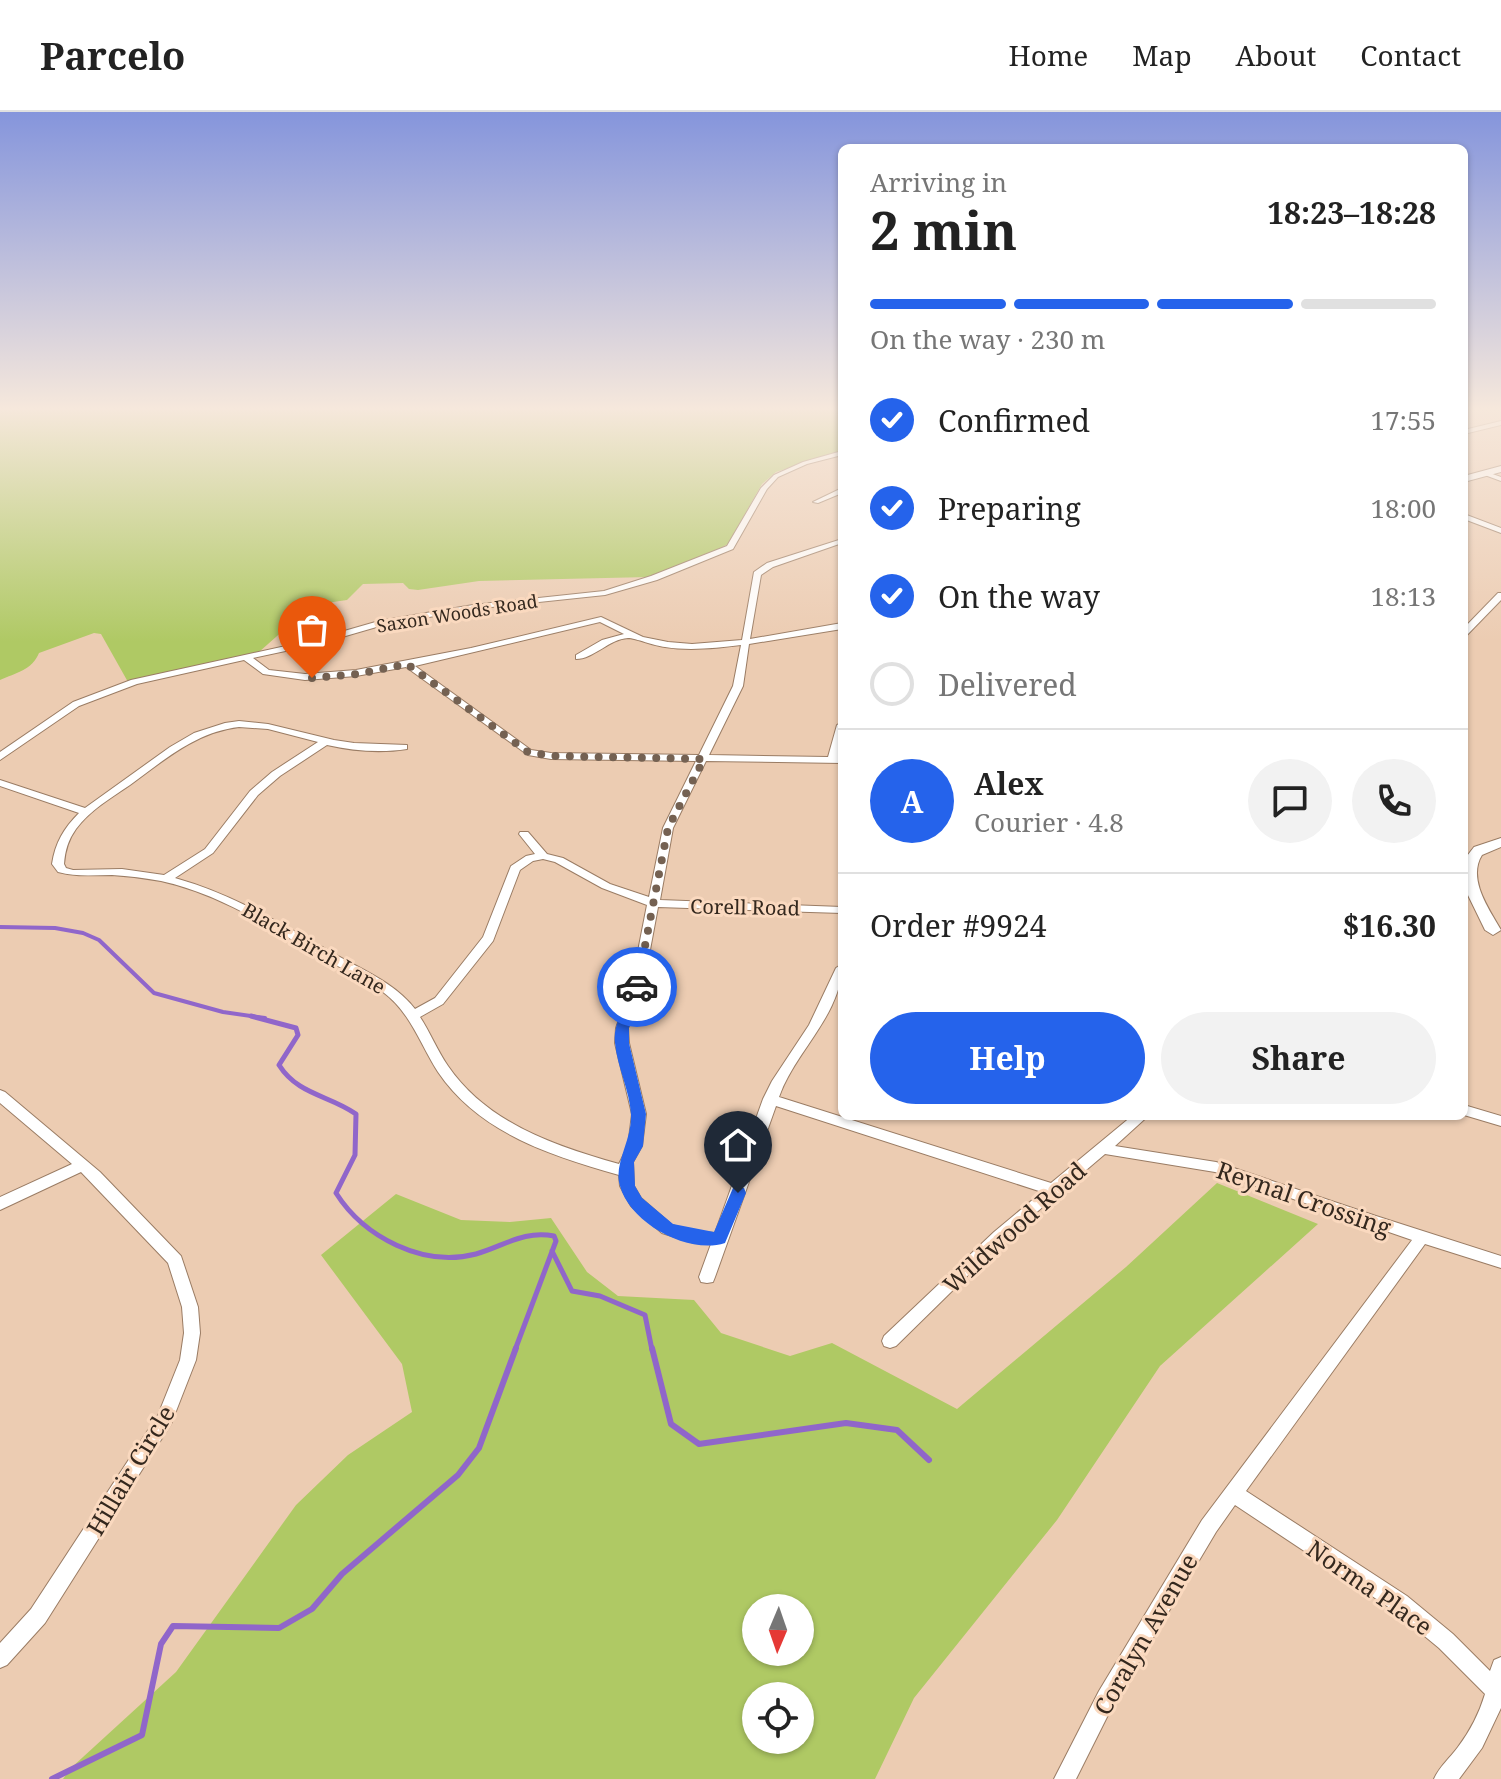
<!DOCTYPE html>
<meta charset="utf-8">
<style>
:root{--surface:#fff;--page:#f2f2f2;--text:#222;--muted:#767676;--line:#e0e0e0;--accent:#2563eb}
body{margin:0;font-family:"Noto Serif",serif;background:var(--page);color:var(--text);height:100vh;display:flex;flex-direction:column;font-size:30px;white-space:nowrap}
*{box-sizing:border-box;margin:0}
p{font-size:26px;color:var(--muted)}
.icon{flex:none;width:44px;height:44px;fill:none;stroke:currentColor;stroke-width:2;stroke-linecap:round;stroke-linejoin:round}
.map{position:relative;flex:1;overflow:hidden}
.sheet{position:absolute;left:838px;top:32px;width:630px;height:976px;display:flex;flex-direction:column;background:var(--surface);border-radius:12px;box-shadow:0 2px 6px #0004}
.sheet>*{flex:none}
.needle{width:52px;rotate:182deg}
.tools{position:absolute;left:742px;top:1482px;display:grid;gap:16px}
.tools a{display:grid;place-items:center;width:72px;height:72px;border-radius:50%;background:var(--surface);box-shadow:0 2px 6px #0004;font-size:40px}
.pin{position:absolute;display:grid;place-items:center;width:68px;height:68px;color:#fff;margin:-82px -34px;border-radius:50% 50% 50% 0;rotate:-45deg;box-shadow:0 0 8px #0007}
.pin .icon{rotate:45deg}
.courier{position:absolute;display:grid;place-items:center;width:80px;height:80px;margin:-40px;border:6px solid #2563eb;border-radius:50%;background:#fff;color:#222;box-shadow:0 2px 10px #0007}
.head em{font-style:normal;font-weight:700}
.head div{display:flex;flex-direction:column-reverse}
.head{display:flex;align-items:center;justify-content:space-between;height:136px;padding:0 32px}
h1{font-size:52px;font-weight:700;line-height:60px}
.bar{display:grid;grid-template-columns:repeat(4,1fr);gap:12px 8px;align-content:center;height:96px;padding:0 32px}
.bar i{height:10px;border-radius:6px;background:var(--line)}
.bar .on{background:var(--accent)}
.bar p{grid-column:span 4}
.line{display:flex;align-items:center;gap:20px;padding:0 32px;border-top:2px solid var(--line)}
.line div{flex:1}
.round{display:grid;place-items:center;flex:none;width:84px;height:84px;border-radius:42px;background:var(--page)}
ol{padding:0 32px;list-style:none}
li{display:flex;align-items:center;gap:24px;height:88px}
li p{margin-inline-start:auto}
li .icon{padding:8px;border-radius:50%;background:var(--accent);color:#fff;stroke-width:4}
li:last-child{color:var(--muted)}
li i{width:44px;height:44px;border:4px solid var(--line);border-radius:50%}
.action{display:flex;gap:16px;margin-top:auto;padding:16px 32px}
.action a{flex:1;height:92px;border-radius:48px;background:var(--accent);color:#fff;font-size:32px;font-weight:700;line-height:92px;text-align:center}
.action a+a{background:var(--page);color:var(--text)}
header{display:flex;align-items:center;gap:48px;box-sizing:border-box;height:112px;padding:0 40px;background:var(--surface);border-bottom:2px solid var(--line)}
header strong{font-size:38px}
nav{display:flex;gap:44px;margin-inline-start:auto;font-size:28px}
.map>svg:first-child{display:block}
</style>
<header>
<strong>Parcelo</strong>
<nav><a>Home</a><a>Map</a><a>About</a><a>Contact</a></nav>
</header>
<div class="map">
<svg width="1501" height="1667" viewBox="0 0 1501 1667">
<rect width="100%" height="100%" fill="#ecccb2"/>
<path fill="#afc964" fill-rule="evenodd" d="M0 297H842V339L776 360 762 372 728 432 701 446 649 465 479 469 418 478 409 477 403 471 363 472 347 488 312 493 259 540 128 570 101 522 94 521 39 541C32 558 16 561 0 568Z
M1217 1071 1318 1112 1160 1254 1057 1408 914 1586 875 1667H63L71 1656 176 1560 296 1393 348 1343 412 1300 402 1252 321 1143 396 1082 461 1108 510 1110 551 1106 587 1160 618 1184 694 1188 721 1221 790 1244 832 1231 957 1297 1126 1155ZM800 1496V1540H756V1496ZM800 1584V1628H756V1584Z"/>
<g fill="none" stroke-linecap="round" stroke-linejoin="round">
<path stroke="#9066ca" stroke-width="4" d="M0 815 55 816 83 821 99 828 154 881 223 900 265 906"/>
<path stroke="#9066ca" stroke-width="5" d="M251 904 296 916 298 923 279 953C298 983 329 983 356 1002L355 1043 336 1081C364 1125 423 1156 476 1142 504 1134 524 1118 554 1124L556 1129 515 1238
M552 1139 572 1179 600 1184 645 1203 652 1238"/>
<path stroke="#9066ca" stroke-width="6" d="M652 1236 671 1312 699 1332 846 1311 897 1318 929 1348
M52 1667 142 1623 161 1532 173 1514 279 1516 312 1497 342 1462 458 1363 479 1336 516 1236"/>
<defs>
<path id="minor" d="M1501 309V313L1464 322V318Z
M842 339V343L807 352 778 365 767 377 733 437 657 468 605 483 473 497 380 514 318 532 253 546 269 558 305 562 356 558 471 536 601 505 643 525 668 530 692 532 742 528 754 460 767 451 842 427V431L773 455 761 463 750 527 842 511V517L749 532 743 574 709 643 828 645 837 613 842 610V630L838 645H842V651L706 649 673 716 660 788 842 795V801L658 795 644 870 628 916 629 931 646 1002 642 1034 633 1050 634 1074 641 1086 672 1113 694 1119 715 1121 763 987 772 969 809 913 836 856 842 852C842 903 795 939 779 985L1051 1071 1132 1004H1148L1115 1034 1216 1050 1376 1104 1501 1144V1156L1425 1132 1246 1379 1407 1484 1453 1522 1490 1559 1494 1548 1501 1545V1596L1482 1636 1459 1667H1434C1439 1655 1450 1646 1458 1635 1470 1619 1479 1602 1485 1582L1439 1536 1393 1498 1235 1393 1216 1420 1113 1593 1076 1667H1054L1099 1579 1202 1408 1412 1128 1215 1060 1105 1042 1004 1128 896 1234 890 1236 884 1234 882 1229 884 1224 994 1120 1042 1080 776 994 715 1165 713 1170 707 1171 701 1170 699 1165 711 1132 694 1131 662 1121 631 1094 620 1074 619 1063C552 1044 479 1021 438 960 420 932 411 901 383 880 365 867 344 858 325 847 273 817 221 782 161 769 145 766 129 764 112 763 94 763 76 765 58 760L52 752C55 731 64 716 79 701L0 674V668L85 696 170 635 194 621 225 611 239 609 268 612 334 628 354 631 407 633V637C382 641 353 639 327 633L280 664 258 683 213 741 175 766C232 782 282 812 333 841 362 858 394 870 415 897L435 886 483 825 511 754 526 744 535 742 519 722 520 720H528L547 742 563 746 610 772 649 785 663 716 696 649 551 647 528 643 406 555 356 564 305 568 263 562 244 548 137 572 79 594 0 648V640L73 590 131 568 313 528 379 509 473 493 604 479 651 464 727 434 761 376 774 363 803 350ZM600 510 624 522 602 528 576 543V547C594 547 609 527 628 526 635 526 655 534 665 535 690 539 716 536 741 533L733 574 699 643 551 641 531 638 415 554ZM239 615 268 617 318 630 272 660 250 679 205 737 164 763 122 757 73 758 66 756 64 752C65 739 68 728 76 717 90 698 111 686 130 673 164 648 196 620 239 615ZM543 747 555 750 602 776 647 793 632 870 616 916 615 931 632 1002 628 1034 619 1052C555 1034 487 1011 448 954 437 938 430 920 420 905L443 892 493 829 520 758 533 749Z
M1484 359 1501 365V369L1482 362V360Z
M842 376V381L818 391 813 390Z
M1464 402 1501 416V421L1464 407Z
M1498 481H1501V488L1467 523 1464 524V516Z
M0 978 5 980 100 1060 181 1144 198 1195 200 1221 196 1248 171 1312 45 1511 7 1553 0 1556V1531L31 1497 158 1303 180 1248 184 1221 182 1195 168 1151 81 1060 0 1098V1085L72 1052 0 991Z
M1464 993 1501 1004V1014L1464 1003Z"/>
<path id="major" d="M1501 354V360L1464 370V364Z
M1501 726V735L1482 743C1467 767 1489 797 1501 818L1493 823 1485 818 1466 779 1464 748 1474 735Z"/>
</defs>
<use href="#minor" stroke="#9a7c64" stroke-width="2"/>
<use href="#major" stroke="#9a7c64" stroke-width="2"/>
<use href="#minor" fill="#fff" fill-rule="evenodd"/>
<use href="#major" fill="#fff" fill-rule="evenodd"/>
</g>
<linearGradient id="sky" x2="0" y2="1"><stop stop-color="#8595dc"/><stop offset="0.56" stop-color="#f6e8dc"/><stop offset="1" stop-color="#f6e8dc" stop-opacity="0"/></linearGradient>
<rect width="1501" height="530" fill="url(#sky)"/>
<path fill="#2563eb" d="M637 871 643 875 629 916V931L646 1002 643 1034 634 1050 635 1074 642 1086 673 1112 714 1120 733 1076H744L746 1081 725 1131C688 1143 630 1111 620 1074 613 1052 632 1029 631 1003 630 979 617 955 615 931 613 917 620 903 625 890 628 881 628 874 637 871Z"/>
<g fill="none" stroke-linecap="round" stroke-linejoin="round">
<path stroke="#746152" stroke-width="8" stroke-dasharray="0 14.4" d="M312 566 358 562 407 552 528 640 551 644 704 647 668 716 637 875"/>
</g>
<g text-anchor="middle" dominant-baseline="central" stroke-width="6" stroke-linejoin="round" paint-order="stroke">
<g font-size="18" fill="#34281e" stroke="#fad9bf">
<text transform="translate(457 501) rotate(-9)">Saxon Woods Road</text>
</g>
<g font-size="20" fill="#34281e" stroke="#fad9bf">
<text transform="translate(745 795) rotate(1)">Corell Road</text>
<text transform="translate(314 836) rotate(30)">Black Birch Lane</text>
</g>
<g font-size="24" fill="#34281e" stroke="#fad9bf">
<text transform="translate(1304 1086) rotate(19)">Reynal Crossing</text>
<text transform="translate(1014 1115) rotate(-42)">Wildwood Road</text>
<text transform="translate(130 1358) rotate(-59)">Hillair Circle</text>
<text transform="translate(1370 1475) rotate(35)">Norma Place</text>
<text transform="translate(1145 1522) rotate(-60)">Coralyn Avenue</text>
</g>
</g>
</svg>
<div class="tools">
<a><svg class="needle" viewBox="-14 -14 28 28"><path d="M0-13l5 13h-10z" fill="#e53935"/><path d="M0 13l5-13h-10z" fill="#767676"/></svg></a>
<a><svg class="icon" aria-label="locate" viewBox="0 0 24 24"><circle cx="12" cy="12" r="6"/><path d="M12 2v4M12 18v4M2 12h4M18 12h4"/></svg></a>
</div>
<div class="pin" style="left:312px;top:566px;background:#ea580c"><svg class="icon" aria-label="bag" viewBox="0 0 24 24"><path d="M5 8h14l-1 12H6zM9 8a3 3 0 0 1 6 0"/></svg></div>
<div class="pin" style="left:738px;top:1081px;background:#1f2937"><svg class="icon" aria-label="home" viewBox="0 0 24 24"><path d="M3 11l9-7 9 7M6 9v11h12V9"/></svg></div>
<div class="courier" style="left:637px;top:875px"><svg class="icon" aria-label="car" viewBox="0 0 24 24"><path d="M5 17H2v-5l4-1 3-4h7l3 4 3 1v5h-3M9 17h6M6 11h13"/><circle cx="7" cy="17" r="2"/><circle cx="17" cy="17" r="2"/></svg></div>
<section class="sheet">
<div class="head"><div><h1>2 min</h1><p>Arriving in</p></div><em>18:23–18:28</em></div>
<div class="bar"><i class="on"></i><i class="on"></i><i class="on"></i><i></i><p>On the way · 230 m</p></div>
<ol>
<li><svg class="icon" aria-label="check" viewBox="0 0 24 24"><path d="M5 12l5 5 9-10"/></svg>Confirmed<p>17:55</p></li>
<li><svg class="icon" aria-label="check" viewBox="0 0 24 24"><path d="M5 12l5 5 9-10"/></svg>Preparing<p>18:00</p></li>
<li><svg class="icon" aria-label="check" viewBox="0 0 24 24"><path d="M5 12l5 5 9-10"/></svg>On the way<p>18:13</p></li>
<li><i></i>Delivered</li>
</ol>
<div class="line" style="height:144px"><b class="round" style="background:var(--accent);color:#fff">A</b><div><b>Alex</b><p>Courier · 4.8</p></div><a class="round"><svg class="icon" aria-label="chat" viewBox="0 0 24 24"><path d="M4 5h16v11H9l-5 4z"/></svg></a><a class="round"><svg class="icon" aria-label="phone" viewBox="0 0 24 24"><path d="M5 4h4l2 5-3 2q2 4 5 5l2-3 5 2v4C11 20 4 13 5 4z"/></svg></a></div>
<div class="line" style="height:104px"><div>Order #9924</div><b>$16.30</b></div>
<div class="action"><a>Help</a><a>Share</a></div>
</section>
</div>
